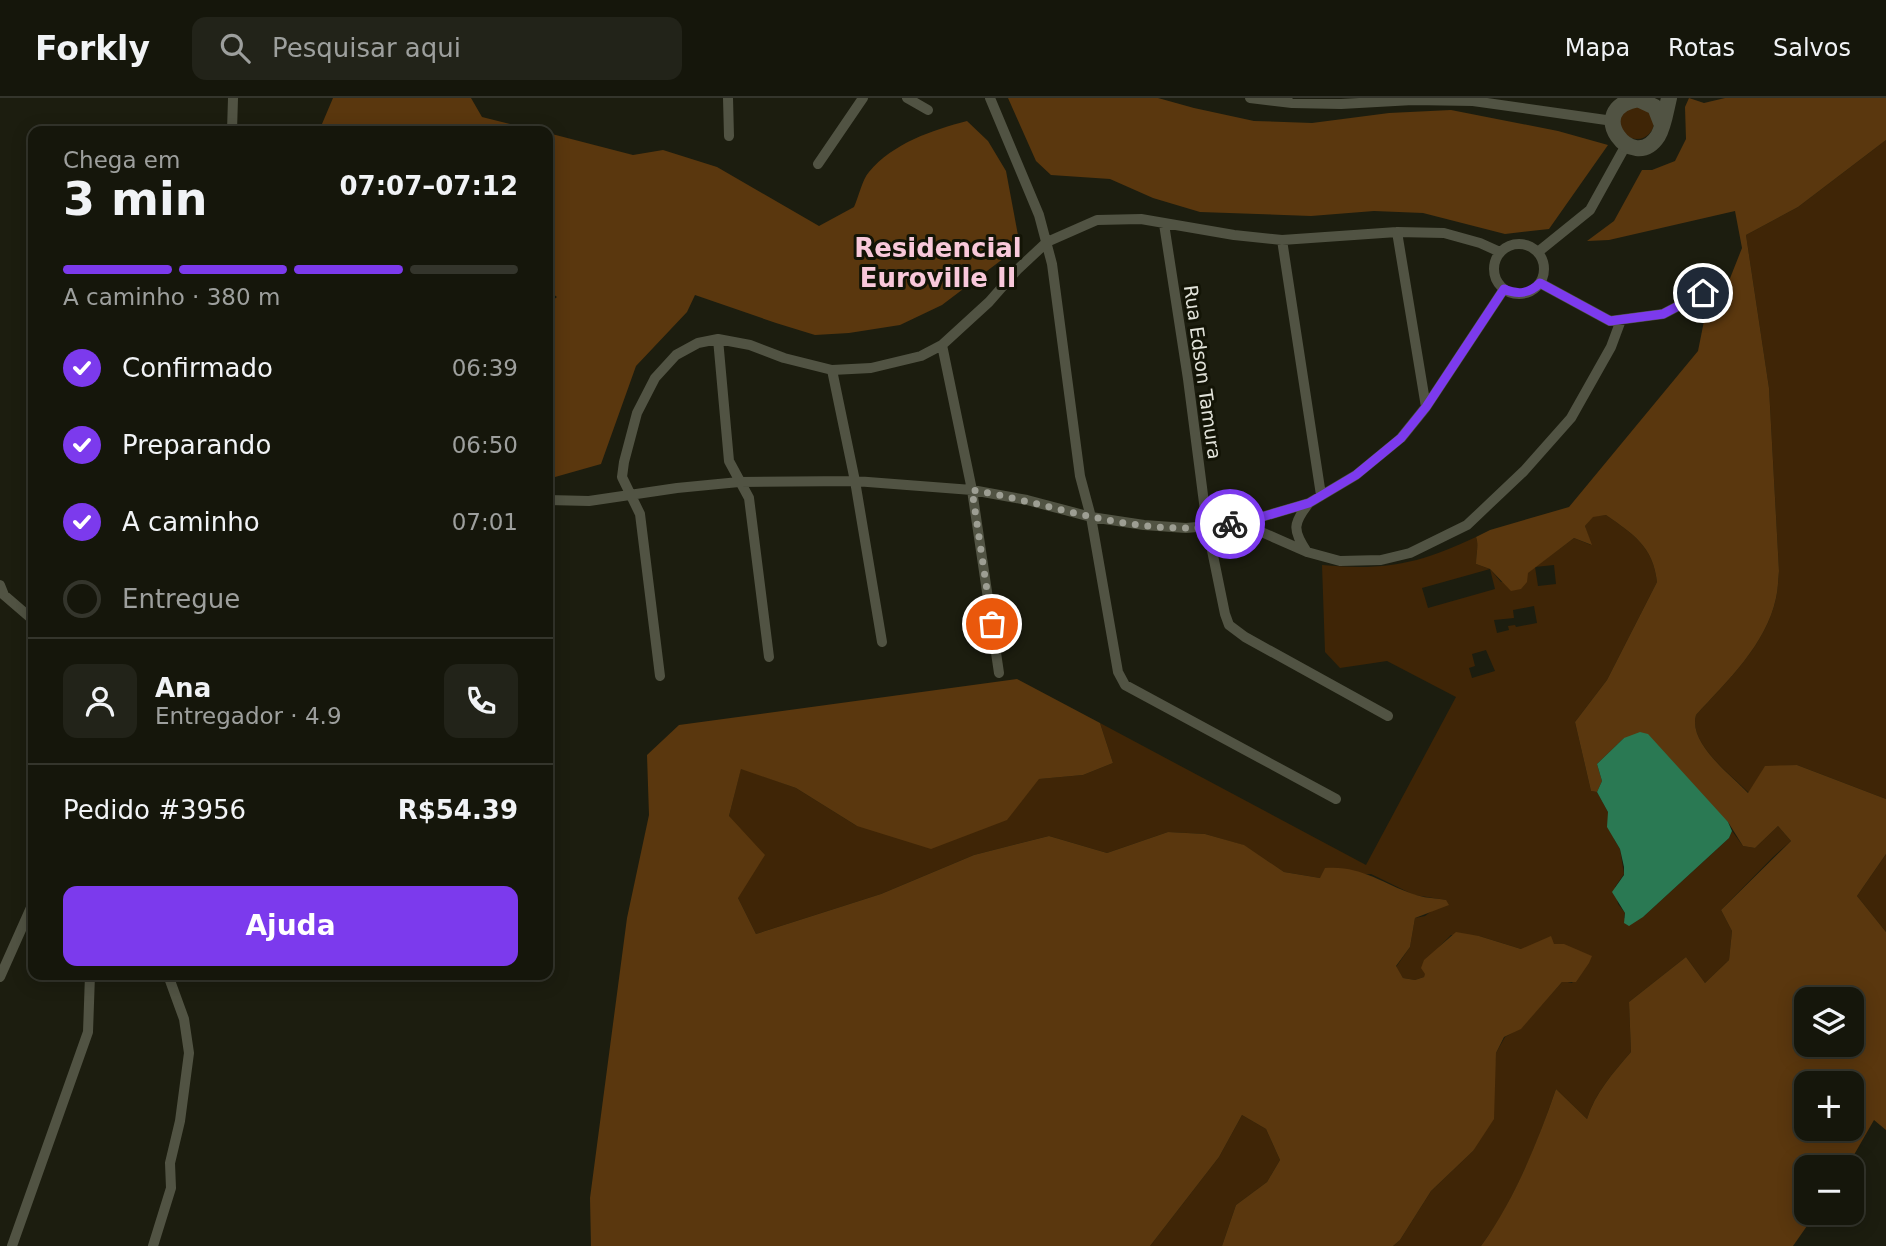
<!DOCTYPE html>
<html lang="pt">
<meta charset="utf-8">
<style>
:root{--surface:#15160b;--page:#222319;--text:#f1f3f6;--muted:#9d9f9d;--line:#34352c;--accent:#7c3aed}
body{margin:0;font-family:"DejaVu Sans",sans-serif;background:var(--page);color:var(--text);height:100vh;display:flex;flex-direction:column;font-size:26px;white-space:nowrap}
*{box-sizing:border-box;margin:0}
p{font-size:23px;color:var(--muted)}
.icon{flex:none;width:38px;height:38px;fill:none;stroke:currentColor;stroke-width:2;stroke-linecap:round;stroke-linejoin:round}
.map{position:relative;flex:1;overflow:hidden}
.panel{position:absolute;left:28px;top:28px;width:525px;height:854px;display:flex;flex-direction:column;background:var(--surface);border-radius:14px;box-shadow:0 4px 18px #0003,0 0 0 2px var(--line)}
.panel>*{flex:none}
.controls{position:absolute;left:1794px;top:889px;display:grid;gap:14px}
.controls a{display:grid;place-items:center;width:70px;height:70px;border-radius:14px;background:var(--surface);box-shadow:0 4px 18px #0003,0 0 0 2px var(--line);font-size:35px}
.pin{position:absolute;display:grid;place-items:center;width:60px;height:60px;color:#fff;margin:-30px;border:4px solid #fff;border-radius:50%;box-shadow:0 2px 7px #0007}
.courier{position:absolute;display:grid;place-items:center;width:70px;height:70px;margin:-35px;border:5px solid #7c3aed;border-radius:50%;background:#fff;color:#222;box-shadow:0 2px 9px #0007}
.head em{font-style:normal;font-weight:700}
.head div{display:flex;flex-direction:column-reverse}
.head{display:flex;align-items:center;justify-content:space-between;height:119px;padding:0 35px}
h1{font-size:46px;font-weight:700;line-height:52px}
.bar{display:grid;grid-template-columns:repeat(4,1fr);gap:10px 7px;align-content:center;height:84px;padding:0 35px}
.bar i{height:9px;border-radius:5px;background:var(--line)}
.bar .current{background:var(--accent)}
.bar p{grid-column:span 4}
.line{display:flex;align-items:center;gap:18px;padding:0 35px;border-top:2px solid var(--line)}
.line div{flex:1}
.round{display:grid;place-items:center;flex:none;width:74px;height:74px;border-radius:14px;background:var(--page)}
ol{padding:0 35px;list-style:none}
li{display:flex;align-items:center;gap:21px;height:77px}
li p{margin-inline-start:auto}
li .icon{padding:7px;border-radius:50%;background:var(--accent);color:#fff;stroke-width:4}
li:last-child{color:var(--muted)}
li i{width:38px;height:38px;border:4px solid var(--line);border-radius:50%}
.primary-button{display:flex;gap:14px;margin-top:auto;padding:14px 35px}
.primary-button a{flex:1;height:80px;border-radius:14px;background:var(--accent);color:#fff;font-size:28px;font-weight:700;line-height:80px;text-align:center}
header{display:flex;align-items:center;gap:42px;box-sizing:border-box;height:98px;padding:0 35px;background:var(--surface);border-bottom:2px solid var(--line)}
header strong{font-size:33px}
nav{display:flex;gap:38px;margin-inline-start:auto;font-size:24px}
.search{width:490px;height:63px;background:var(--page);display:flex;align-items:center;gap:18px;box-sizing:border-box;padding:0 24px;border-radius:14px;color:var(--muted);font-size:26px}
.map>svg:first-child{display:block}
</style>
<header>
<strong>Forkly</strong>
<div class="search"><svg class="icon" aria-label="search" viewBox="0 0 24 24"><circle cx="10" cy="10" r="6"/><path d="M15 15l6 6"/></svg>Pesquisar aqui</div>
<nav><a>Mapa</a><a>Rotas</a><a>Salvos</a></nav>
</header>
<div class="map">
<svg width="1886" height="1148" viewBox="0 0 1886 1148">
<rect width="100%" height="100%" fill="#1c1d0f"/>
<path fill="#3f2506" fill-rule="evenodd" d="M1620 24a17 17 0 1 1 34 0a17 17 0 1 1-34 0Z
M1886 42V701L1797 667 1765 669 1749 695C1730 676 1688 645 1696 617 1727 583 1766 547 1776 500 1778 492 1778 482 1779 473L1769 290 1746 137 1798 109Z
M1606 417C1633 436 1653 448 1657 484L1607 582 1575 624 1591 693 1597 694 1608 714 1614 741 1620 751 1624 776 1615 789 1618 806 1625 815 1624 820 1643 819 1729 740 1732 733 1743 748 1755 750 1778 728 1791 743 1773 759 1721 812 1732 833 1729 862 1705 885 1686 859 1629 904 1631 954C1613 975 1595 995 1587 1021L1556 991C1538 1043 1514 1104 1481 1148H1393L1400 1142 1431 1093 1473 1053 1494 975 1496 955 1505 939 1521 930 1563 883 1572 885 1591 858 1579 853 1521 851 1479 838 1451 837 1439 849 1424 879 1415 882 1403 880 1396 869 1410 849 1415 820 1425 818 1446 802 1414 797 1371 776 1320 780 1284 774 1243 747 1205 736 1168 734 1107 755 1049 738 974 757 881 796 756 836 738 800 729 718 741 670 796 690 857 728 1006 722 1038 681 1083 677 1113 665 1100 625 1366 767 1456 599 1387 563 1340 570 1325 554 1322 467C1385 473 1419 466 1476 439 1479 447 1476 456 1476 466L1490 471 1501 484 1527 475 1574 440 1591 447 1585 428 1593 418ZM1554 467 1556 486 1538 488 1535 469ZM1490 471 1495 491 1428 510 1422 490ZM1534 508 1537 525 1516 529 1515 527 1508 528 1509 532 1497 535 1494 522 1514 520 1513 512ZM1486 552 1495 573 1472 580 1469 570 1475 568 1472 556Z
M1886 756V834L1857 798Z
M1242 1017 1266 1031 1280 1062 1267 1084 1236 1107 1222 1148H1150L1219 1059Z"/>
<path fill="#5a370e" fill-rule="evenodd" d="M333 0H471L482 19 539 33H319Z
M1008 0H1158L1194 10 1254 23 1312 25 1389 15 1451 12 1558 33 1608 47 1549 131 1505 136 1423 115 1374 113 1311 118 1200 114 1153 100 1110 81 1051 77 1036 63Z
M1689 0 1704 5 1725 0H1886V42L1798 109 1746 137 1769 290 1779 473C1778 482 1778 492 1776 500 1766 547 1727 583 1696 617 1688 645 1730 676 1748 695L1765 668 1797 667 1886 701V756L1857 798 1886 834V1032L1874 1022 1847 1069H1806V1115H1816L1793 1148H1481C1514 1103 1538 1043 1556 991L1587 1021C1595 995 1613 975 1631 954L1629 904 1686 859 1705 885 1729 862 1732 833 1721 812 1791 743 1778 728 1755 750 1743 748 1728 724 1624 640 1597 666 1602 683 1597 694 1591 693 1575 624 1607 582 1657 484C1653 448 1633 436 1606 417L1593 419 1585 428 1592 447 1574 440 1528 475 1527 484 1521 491 1511 493 1490 471 1476 466C1476 456 1479 447 1476 439L1490 432 1569 409 1698 253 1705 218 1723 198 1742 150 1735 113 1609 142 1587 143 1614 123 1642 72H1652L1675 63 1686 41 1685 9ZM1806 901H1852V947H1806ZM1806 985H1852V1031H1806Z
M967 23 988 43 1006 73 1020 148 942 207 900 227 849 235 815 237 776 225 695 197 687 214 636 268 601 366 548 381V206L557 199 548 192V35L633 57 663 52 717 69 819 128 854 109C859 98 862 82 869 74 893 45 933 32 967 23Z
M1017 581 1100 625 1113 665 1083 677 1039 681 1007 722 931 751 857 728 796 690 741 671 729 718 765 757 738 800 756 836 881 796 974 757 1049 738 1107 755 1168 734 1205 736 1244 747 1284 774 1320 780 1325 770C1360 767 1382 785 1413 796 1423 800 1435 800 1446 802L1449 807 1415 820 1410 849 1396 868 1403 880 1415 882 1424 879 1425 876 1421 870 1424 862 1456 834 1479 838 1521 851 1551 838 1554 846H1564L1592 858 1589 865 1576 884H1562L1521 931 1504 939 1496 955 1494 1021 1473 1053 1431 1093 1400 1142 1393 1148H1222L1236 1107 1267 1084 1280 1062 1266 1031 1242 1017 1219 1059 1150 1148H591L590 1100 627 820 649 717 647 657 679 627Z"/>
<path fill="#2a7953" d="M1640 634 1648 636 1728 724 1732 733 1729 740 1643 819 1629 828 1624 825 1625 815 1612 794 1624 777V769L1620 751 1607 729 1608 714 1597 694 1602 683 1597 666 1624 640Z"/>
<g fill="none" stroke-linecap="round" stroke-linejoin="round">
<path stroke="#515343" stroke-width="10" d="M728 0 729 38
M907 0 928 12
M990 0 1039 117 1052 166 1080 378 1091 419 1118 574 1125 587 1336 701
M1250 0 1292 5 1341 6 1413 2 1473 3 1613 23
M232 33 233 0
M818 66 863 0
M1164 126 1188 281 1207 428 1225 516 1229 527 1245 539 1388 618
M1397 134 1426 309
M1282 142 1321 397
M1494 171a25 25 0 1 1 50 0a25 25 0 1 1-50 0Z
M1538 154 1590 112 1626 47
M1540 185 1610 223 1663 216 1703 195
M718 241 729 363 749 400 769 559
M942 247 972 392 999 575
M832 272 855 383 882 544
M548 402 589 403 677 390 739 384 855 383 972 392 1027 402 1091 419 1144 427 1186 430 1241 425 1309 405 1356 377 1401 340 1426 309 1504 191
M1241 425 1307 454 1340 463 1381 462 1410 455 1467 427 1524 373 1571 320 1611 249 1621 222
M1307 454C1292 432 1293 425 1309 405
M0 487 4 497 33 522
M660 578 640 416 622 379 624 364 637 315 655 280 676 257 698 245 718 241 750 247 784 260 832 272 871 270 921 258 942 247 989 204 1018 171 1047 144 1097 122 1141 121 1234 137 1282 142 1397 134 1444 135 1480 145 1500 154
M0 879 33 805
M12 1148 88 934 90 877
M153 1148 171 1090 170 1065 180 1023 189 955 184 921 168 877"/>
<path stroke="#515343" stroke-width="16" d="M1662 27 1655 9 1638 1C1582 11 1633 77 1658 38 1664 28 1666 12 1669 0"/>
</g>
<g fill="none" stroke-linecap="round" stroke-linejoin="round">
<path stroke="#9d9e93" stroke-width="7" stroke-dasharray="0 12.6" d="M992 526 972 392C1043 404 1114 431 1187 430 1201 430 1216 428 1230 426"/>
<path stroke="#7c3aed" stroke-width="9" d="M1230 426 1241 425 1309 405 1356 377 1401 340 1426 309 1504 191C1518 197 1529 196 1540 185L1610 223 1663 216 1703 195"/>
</g>
<g text-anchor="middle" dominant-baseline="central" stroke-width="6" stroke-linejoin="round" paint-order="stroke">
<g font-size="19" fill="#e2e3da" stroke="#131406">
<text transform="translate(1203 274) rotate(82)">Rua Edson Tamura</text>
</g>
<g font-size="26" font-weight="bold" fill="#f8c8da" stroke="#131406">
<text x="938" y="150">Residencial<tspan x="938" dy="30">Euroville II</tspan></text>
</g>
</g>
</svg>
<div class="controls">
<a><svg class="icon" aria-label="layers" viewBox="0 0 24 24"><path d="M12 4l9 5-9 5-9-5zM3 14l9 5 9-5"/></svg></a>
<a>+</a>
<a>−</a>
</div>
<div class="pin" style="left:992px;top:526px;background:#ea580c"><svg class="icon" aria-label="bag" viewBox="0 0 24 24"><path d="M5 8h14l-1 12H6zM9 8a3 3 0 0 1 6 0"/></svg></div>
<div class="pin" style="left:1703px;top:195px;background:#1f2937"><svg class="icon" aria-label="home" viewBox="0 0 24 24"><path d="M3 11l9-7 9 7M6 9v11h12V9"/></svg></div>
<div class="courier" style="left:1230px;top:426px"><svg class="icon" aria-label="bike" viewBox="0 0 24 24"><circle cx="6" cy="16" r="4"/><circle cx="18" cy="16" r="4"/><path d="M6 16l4-8h5l3 8M10 8l3 8H6M13 5h3"/></svg></div>
<section class="panel">
<div class="head"><div><h1>3 min</h1><p>Chega em</p></div><em>07:07–07:12</em></div>
<div class="bar"><i class="current"></i><i class="current"></i><i class="current"></i><i></i><p>A caminho · 380 m</p></div>
<ol>
<li><svg class="icon" aria-label="check" viewBox="0 0 24 24"><path d="M5 12l5 5 9-10"/></svg>Confirmado<p>06:39</p></li>
<li><svg class="icon" aria-label="check" viewBox="0 0 24 24"><path d="M5 12l5 5 9-10"/></svg>Preparando<p>06:50</p></li>
<li><svg class="icon" aria-label="check" viewBox="0 0 24 24"><path d="M5 12l5 5 9-10"/></svg>A caminho<p>07:01</p></li>
<li><i></i>Entregue</li>
</ol>
<div class="line" style="height:126px"><a class="round"><svg class="icon" aria-label="person" viewBox="0 0 24 24"><circle cx="12" cy="8" r="4"/><path d="M4 21q1-7 8-7t8 7"/></svg></a><div><b>Ana</b><p>Entregador · 4.9</p></div><a class="round"><svg class="icon" aria-label="phone" viewBox="0 0 24 24"><path d="M5 4h4l2 5-3 2q2 4 5 5l2-3 5 2v4C11 20 4 13 5 4z"/></svg></a></div>
<div class="line" style="height:91px"><div>Pedido #3956</div><b>R$54.39</b></div>
<div class="primary-button"><a>Ajuda</a></div>
</section>
</div>
